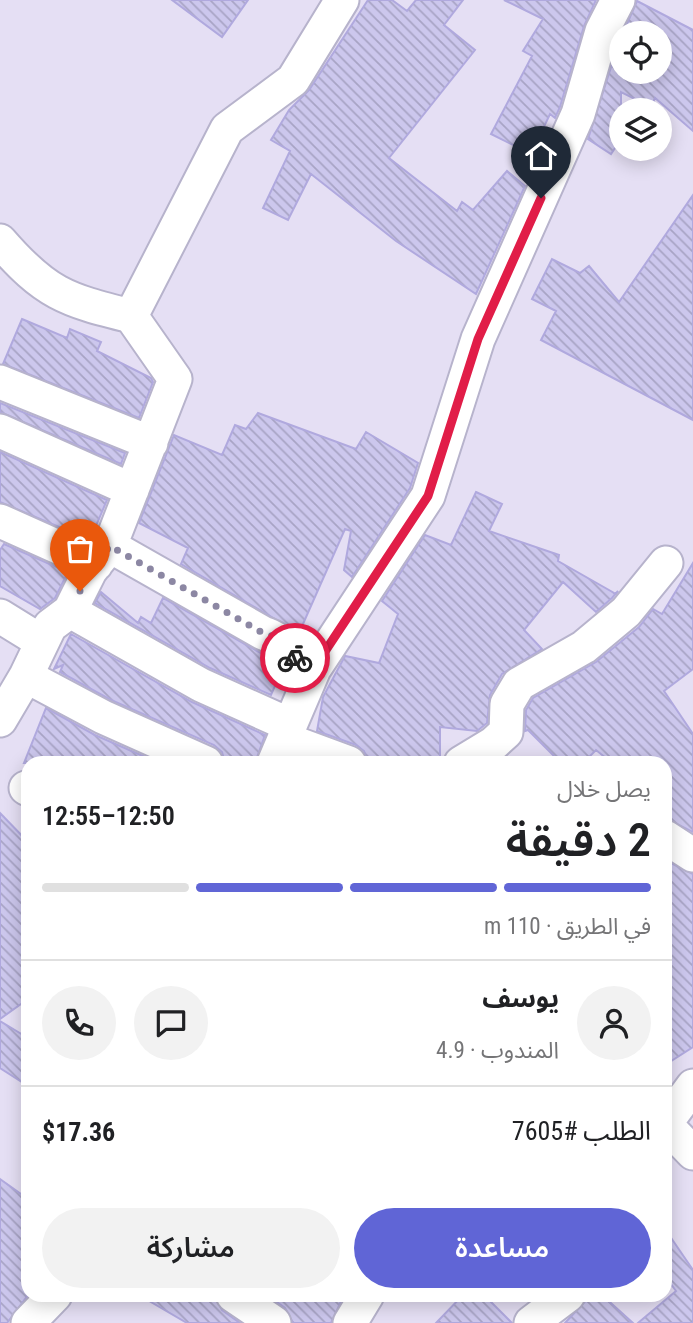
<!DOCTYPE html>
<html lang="ar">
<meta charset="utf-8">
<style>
:root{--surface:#fff;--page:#f2f2f2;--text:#202124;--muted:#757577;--line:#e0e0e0;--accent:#6065d6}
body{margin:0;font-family:"Roboto Condensed","Noto Sans Arabic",sans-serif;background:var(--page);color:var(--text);direction:rtl;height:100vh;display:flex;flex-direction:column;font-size:26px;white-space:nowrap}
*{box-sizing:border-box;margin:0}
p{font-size:23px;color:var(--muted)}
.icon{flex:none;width:38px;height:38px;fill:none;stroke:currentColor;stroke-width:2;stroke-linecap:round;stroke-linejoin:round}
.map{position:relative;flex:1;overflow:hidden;direction:ltr}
.sheet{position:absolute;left:21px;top:756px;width:651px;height:546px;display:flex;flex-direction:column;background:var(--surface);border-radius:21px;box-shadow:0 4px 18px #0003;direction:rtl}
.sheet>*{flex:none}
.controls{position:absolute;left:609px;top:21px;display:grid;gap:14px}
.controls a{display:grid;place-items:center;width:63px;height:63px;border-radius:50%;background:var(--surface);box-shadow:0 4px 18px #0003;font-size:35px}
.pin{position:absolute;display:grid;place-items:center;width:60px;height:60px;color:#fff;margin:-72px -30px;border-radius:50% 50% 50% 0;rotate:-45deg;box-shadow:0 0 7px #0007}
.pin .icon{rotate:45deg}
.courier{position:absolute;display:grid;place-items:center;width:70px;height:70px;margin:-35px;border:5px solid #e11d48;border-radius:50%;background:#fff;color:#222;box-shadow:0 2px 9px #0007}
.headline em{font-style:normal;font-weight:600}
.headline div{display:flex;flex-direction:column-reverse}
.headline{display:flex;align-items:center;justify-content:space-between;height:119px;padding:0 21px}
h1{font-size:46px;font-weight:600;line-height:52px}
.bar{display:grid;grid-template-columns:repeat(4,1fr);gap:10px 7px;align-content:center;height:84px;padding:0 21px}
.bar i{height:9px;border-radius:5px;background:var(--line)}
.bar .current{background:var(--accent)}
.bar p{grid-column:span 4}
.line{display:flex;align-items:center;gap:18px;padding:0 21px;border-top:2px solid var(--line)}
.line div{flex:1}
.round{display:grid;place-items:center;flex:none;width:74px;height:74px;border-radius:37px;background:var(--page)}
.action{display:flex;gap:14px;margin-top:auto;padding:14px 21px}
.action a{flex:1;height:80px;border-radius:42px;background:var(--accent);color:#fff;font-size:28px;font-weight:600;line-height:80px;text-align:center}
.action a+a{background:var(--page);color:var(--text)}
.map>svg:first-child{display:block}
</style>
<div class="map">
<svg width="693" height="1323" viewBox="0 0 693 1323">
<defs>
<pattern id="building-back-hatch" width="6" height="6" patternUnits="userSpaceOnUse" patternTransform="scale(1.75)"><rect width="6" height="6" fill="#ccc7ed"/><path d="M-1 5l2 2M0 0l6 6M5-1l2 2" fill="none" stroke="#a8a4c5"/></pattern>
</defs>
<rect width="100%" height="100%" fill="#f2ecfb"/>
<path fill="#e5dff4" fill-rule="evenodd" d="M0 0H693V1323H0ZM621 33H660V72H621ZM621 110H660V149H621ZM28 763H665V1295H28Z"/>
<path fill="url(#building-back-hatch)" stroke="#b0a9de" stroke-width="2" d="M172 0H248L222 37Z
M368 0H392L407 11 416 0H463L444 25 475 50 389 158 457 211 462 202 473 210 507 171 525 186 476 294 396 241 311 174 288 220 263 208 290 151 271 140 289 110 309 90Z
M504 0H596L584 26 560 107 555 118 550 114 531 154 491 134 532 56 523 51 543 19Z
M637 1 693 30V131L655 98 651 107 621 92V139L611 154 588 139 621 36V72H660V33H623Z
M693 195V420L541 340 556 311 532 299 552 259 580 273 589 266 619 302Z
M22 319 67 338 70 329 101 342 97 351 151 378 153 382 139 418 3 364Z
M0 403 125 453 121 464 0 412Z
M258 413 356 449 366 432 418 463 410 488 352 577 344 570 351 531 345 529 299 633 181 564 188 548 139 523 174 435 222 455 235 425 246 429Z
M0 452 107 500 90 540 0 502Z
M476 492 502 504 489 531 559 555 558 561 616 594 618 591 612 598 596 612 563 582 524 630 542 649 502 674 490 695 487 723 477 731 440 727V758H434V763H368L364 751 356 745 317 731 323 697 345 656 379 663 398 614 382 601 425 535 451 545Z
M4 544 68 572 55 598 40 609 0 586V550Z
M693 563V669L664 691 693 734V832L665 818V763H612L596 750 583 763H561L528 730 525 731 526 710 533 698 596 662 639 627 653 609 662 614Z
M101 592 138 623 141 617 151 623 163 598 266 656 282 670 271 695 210 668 95 603Z
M71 634 192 702 265 735 255 763H225L222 752 214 745 111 700 60 672 63 665 54 669Z
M46 708 95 735 159 763H24Z
M0 813 28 842V999L0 1019Z
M665 860 693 874V1047L665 1065Z
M0 1021 28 1038V1086L0 1068Z
M0 1179 28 1199V1295L7 1323H0Z
M665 1229 693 1270V1323H638L676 1291 665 1276Z
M139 1295H214L222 1310 240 1323H187Z
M267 1295H344L331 1323H293L285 1308Z
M463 1295H484L512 1323H436Z
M591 1295H602L633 1323H565Z"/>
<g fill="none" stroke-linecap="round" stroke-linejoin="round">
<defs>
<path id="street" d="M0 241C45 293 65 300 131 316
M0 382 151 443
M0 431 132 490
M0 521 96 564
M110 546 263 633C286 640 291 658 314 669
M70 611 201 685 290 725
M0 616 42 642
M26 676 103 717 206 763
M0 720 26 676 50 626 70 611 90 571 110 546 175 379 131 316 227 129 293 80 342 0
M284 739 349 763
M274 763 314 669 428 496 478 339 578 114 602 31 618 0
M461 763 494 743 506 732 507 704 519 684 584 647 626 612 666 563
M26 788 28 789
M665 837 693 855
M665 1124 693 1086
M665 1124 693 1153
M233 1295 274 1323
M28 1323 55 1295
M350 1323 367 1295
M531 1323 568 1295"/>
</defs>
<use href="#street" stroke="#b7b3cc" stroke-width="37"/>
<use href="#street" stroke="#fff" stroke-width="33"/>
</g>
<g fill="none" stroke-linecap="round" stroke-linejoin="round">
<path stroke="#8c87a3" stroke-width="7" stroke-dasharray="0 12.6" d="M80 591 90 571 110 546 263 633 279 638 295 658"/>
<path stroke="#e11d48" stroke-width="9" d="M295 658 314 668 428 496 478 339 541 198"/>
</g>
</svg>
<div class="controls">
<a><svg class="icon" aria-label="locate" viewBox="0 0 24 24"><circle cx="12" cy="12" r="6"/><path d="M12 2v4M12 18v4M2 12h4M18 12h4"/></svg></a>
<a><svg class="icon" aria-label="layers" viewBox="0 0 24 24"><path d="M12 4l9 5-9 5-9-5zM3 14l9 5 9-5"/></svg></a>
</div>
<div class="pin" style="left:80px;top:591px;background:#ea580c"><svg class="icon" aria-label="bag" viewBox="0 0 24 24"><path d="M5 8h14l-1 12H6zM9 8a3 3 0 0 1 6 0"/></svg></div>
<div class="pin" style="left:541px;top:198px;background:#1f2937"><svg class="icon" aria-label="home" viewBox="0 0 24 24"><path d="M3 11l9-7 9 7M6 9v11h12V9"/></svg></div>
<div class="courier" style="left:295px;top:658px"><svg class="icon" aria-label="bike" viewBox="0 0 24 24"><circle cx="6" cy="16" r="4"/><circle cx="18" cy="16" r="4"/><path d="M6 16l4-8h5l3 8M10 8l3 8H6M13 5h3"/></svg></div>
<section class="sheet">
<div class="headline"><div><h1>2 دقيقة</h1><p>يصل خلال</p></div><em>12:50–12:55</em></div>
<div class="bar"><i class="current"></i><i class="current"></i><i class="current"></i><i></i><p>في الطريق · 110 m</p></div>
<div class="line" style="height:126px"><a class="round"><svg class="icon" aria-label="person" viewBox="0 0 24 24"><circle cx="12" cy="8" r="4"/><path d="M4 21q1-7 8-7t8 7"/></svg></a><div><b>يوسف</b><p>المندوب · 4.9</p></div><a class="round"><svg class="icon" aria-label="chat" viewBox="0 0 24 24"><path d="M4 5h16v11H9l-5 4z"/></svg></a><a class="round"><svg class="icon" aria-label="phone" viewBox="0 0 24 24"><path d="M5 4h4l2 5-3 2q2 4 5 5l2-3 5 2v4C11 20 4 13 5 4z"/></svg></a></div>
<div class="line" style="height:91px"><div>الطلب #7605</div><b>$17.36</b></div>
<div class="action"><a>مساعدة</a><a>مشاركة</a></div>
</section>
</div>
